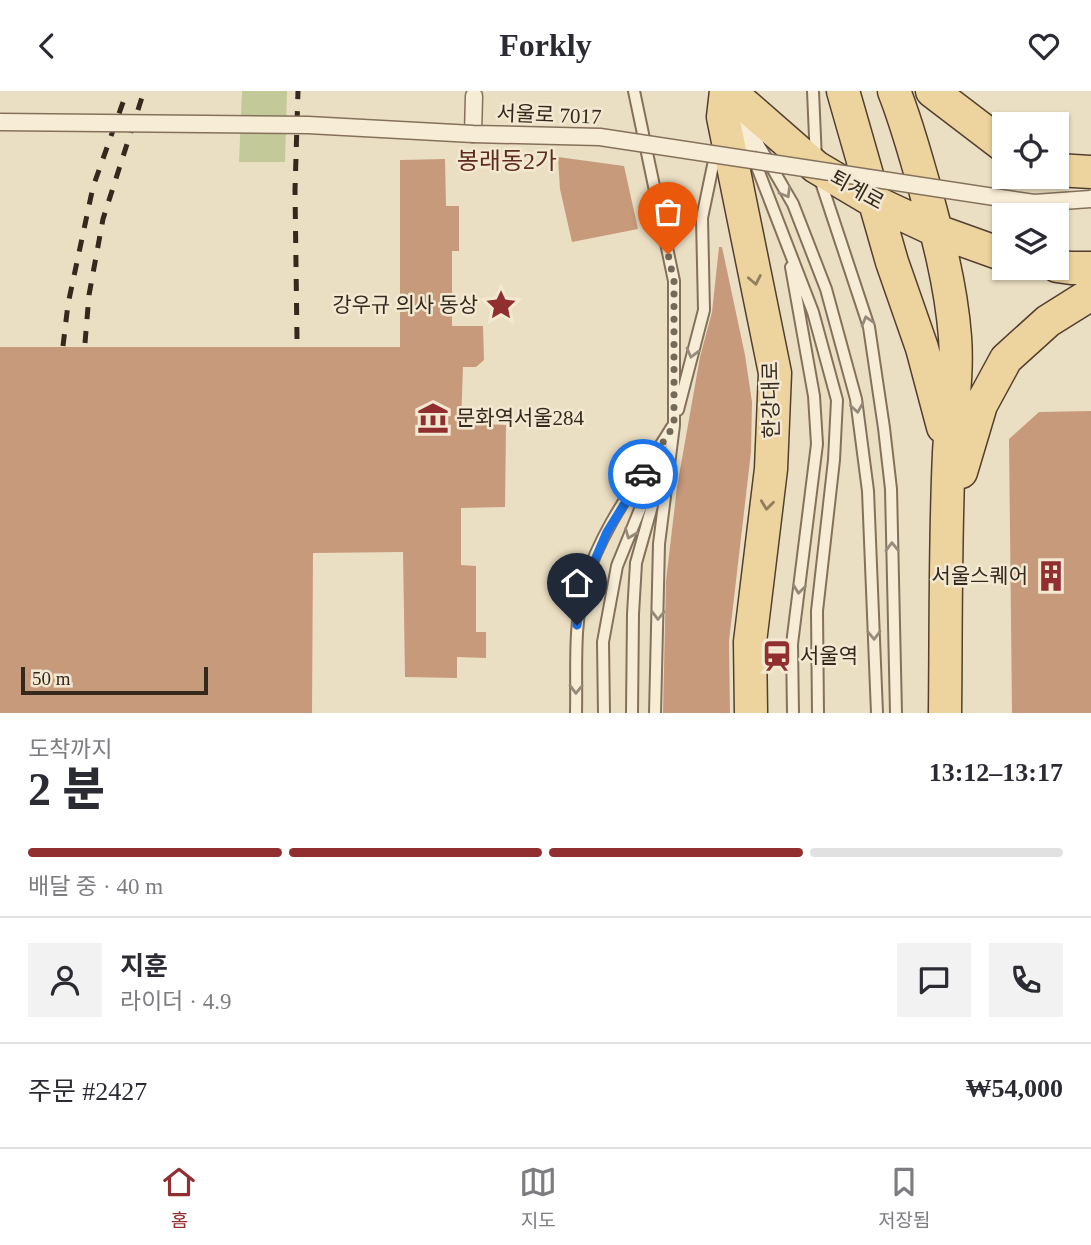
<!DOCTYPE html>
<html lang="ko">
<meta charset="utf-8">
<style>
:root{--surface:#fff;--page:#f2f2f3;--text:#2b2b33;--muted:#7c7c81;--line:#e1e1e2;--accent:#902e30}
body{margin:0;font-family:"Times New Roman","Noto Sans KR",serif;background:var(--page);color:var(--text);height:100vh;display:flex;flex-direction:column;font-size:26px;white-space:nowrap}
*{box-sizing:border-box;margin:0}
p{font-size:23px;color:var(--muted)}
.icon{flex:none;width:38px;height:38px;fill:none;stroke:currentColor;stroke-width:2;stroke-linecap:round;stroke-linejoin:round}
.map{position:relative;height:622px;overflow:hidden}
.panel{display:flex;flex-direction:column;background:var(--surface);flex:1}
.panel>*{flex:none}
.controls{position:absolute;left:992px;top:21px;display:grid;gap:14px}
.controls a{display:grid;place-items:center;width:77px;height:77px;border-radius:0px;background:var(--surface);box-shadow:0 2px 5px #0004;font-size:35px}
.scale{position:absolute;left:21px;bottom:18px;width:187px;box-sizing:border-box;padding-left:7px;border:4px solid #35291e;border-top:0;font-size:19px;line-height:24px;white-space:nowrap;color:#35291e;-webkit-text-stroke:5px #f3e9d2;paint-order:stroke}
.pin{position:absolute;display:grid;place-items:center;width:60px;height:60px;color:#fff;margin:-72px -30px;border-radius:50% 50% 50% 0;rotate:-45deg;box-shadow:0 0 7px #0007}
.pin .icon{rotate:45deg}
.courier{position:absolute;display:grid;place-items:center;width:70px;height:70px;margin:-35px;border:5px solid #1a73e8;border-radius:50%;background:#fff;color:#222;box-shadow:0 2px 9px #0007}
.summary em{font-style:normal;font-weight:800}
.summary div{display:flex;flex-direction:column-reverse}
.summary{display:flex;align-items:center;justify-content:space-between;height:119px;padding:0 28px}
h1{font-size:46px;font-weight:800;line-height:52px}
.bar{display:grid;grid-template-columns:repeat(4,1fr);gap:10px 7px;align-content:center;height:84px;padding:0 28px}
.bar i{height:9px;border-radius:5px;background:var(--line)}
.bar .on{background:var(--accent)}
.bar p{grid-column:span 4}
.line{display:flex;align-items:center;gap:18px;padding:0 28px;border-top:2px solid var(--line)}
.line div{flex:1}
.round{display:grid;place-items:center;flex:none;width:74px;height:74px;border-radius:0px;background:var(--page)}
header{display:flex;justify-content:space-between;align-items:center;height:91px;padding:0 28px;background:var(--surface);font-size:32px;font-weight:800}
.dock{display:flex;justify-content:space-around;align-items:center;height:98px;border-top:2px solid var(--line);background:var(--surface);font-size:19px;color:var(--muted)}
.dock a{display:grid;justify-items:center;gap:4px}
.dock .on{color:var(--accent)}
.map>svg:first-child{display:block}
</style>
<header><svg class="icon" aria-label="back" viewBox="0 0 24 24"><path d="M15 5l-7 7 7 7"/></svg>Forkly<svg class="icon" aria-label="heart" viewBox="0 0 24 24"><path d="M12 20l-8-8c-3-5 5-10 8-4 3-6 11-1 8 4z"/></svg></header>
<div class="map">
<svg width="1091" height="622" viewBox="0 0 1091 622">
<rect width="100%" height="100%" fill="#ebdfc3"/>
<path fill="#c3c998" d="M242 0H287L285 71H239Z"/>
<path fill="#c79a7b" d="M558 66 624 75 638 138 572 151 560 98Z
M445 68 446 115H459V160H452V235H483L484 269 476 276H463L461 332 506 334 505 416 461 417V474L476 475V541H486V567L457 566V587L405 586 403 461 313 462 312 622H0V256H400V69Z
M719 156H722L745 264 752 311 751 361 729 550 730 622H663L666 490 677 396 700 266 712 221Z
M1091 320V622H1012L1009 348 1039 321Z"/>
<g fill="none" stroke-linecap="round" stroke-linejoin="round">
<defs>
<path id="service" d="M634 0 674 190V334L659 453 655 622
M813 0 816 69
M745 30 793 113 826 198 856 308 868 400 877 622
M740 32 813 221 837 309 834 369 817 520 818 622
M819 85 869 236 884 337 891 398 896 622
M791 176 814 305 817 353 792 553 793 622
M678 319 704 219 702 127 716 60
M576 622C577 579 573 534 585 492 601 436 642 385 672 336
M604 622 603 551 617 475 656 379
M632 622 633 523 636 472 664 372"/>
<path id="pedestrian" d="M473 43 474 5"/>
<path id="primary" d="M726 0 723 26 775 282 771 378 750 551 751 622
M729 0 816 76 875 111 937 140 1004 164
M843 0 892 171 922 257 943 336
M894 0C906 30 914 60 923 91 937 142 951 193 955 246 958 285 951 324 949 362 945 449 946 536 945 622
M932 0 1004 55
M1057 79 1091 81
M1057 175 1071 177H1091
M961 381 981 314 1006 268 1048 230 1091 203"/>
</defs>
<use href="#service" stroke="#84715b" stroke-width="14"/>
<use href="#pedestrian" stroke="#84715b" stroke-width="19"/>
<use href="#primary" stroke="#523f2f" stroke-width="35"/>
<use href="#service" stroke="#f7ecd6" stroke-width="10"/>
<use href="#pedestrian" stroke="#f7ecd6" stroke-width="16"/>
<use href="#primary" stroke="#edd39d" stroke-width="32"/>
<path stroke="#35291e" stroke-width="5" stroke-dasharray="12 12" stroke-linecap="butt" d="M297 248 295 99 298 0
M85 252 89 204 103 128 144 0
M63 255 68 213 93 96 127 0"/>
<defs>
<path id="pedestrian-bridge" d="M0 31 308 34 473 43 600 46 1034 112 1091 108"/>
</defs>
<use href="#pedestrian-bridge" stroke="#84715b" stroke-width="19" stroke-linecap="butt"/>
<use href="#pedestrian-bridge" stroke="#f7ecd6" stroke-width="16"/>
</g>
<defs><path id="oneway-chevron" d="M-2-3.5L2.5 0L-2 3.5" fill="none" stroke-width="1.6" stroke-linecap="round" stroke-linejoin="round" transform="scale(1.75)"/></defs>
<g stroke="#968a7a">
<use href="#oneway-chevron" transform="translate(786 102) rotate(60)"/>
<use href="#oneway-chevron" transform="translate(867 230) rotate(-106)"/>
<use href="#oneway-chevron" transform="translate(692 262) rotate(105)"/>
<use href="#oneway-chevron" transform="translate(857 317) rotate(81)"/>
<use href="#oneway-chevron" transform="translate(630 443) rotate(112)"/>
<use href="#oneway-chevron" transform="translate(892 456) rotate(-91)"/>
<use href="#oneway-chevron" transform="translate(799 498) rotate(97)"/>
<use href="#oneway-chevron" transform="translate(658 524) rotate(91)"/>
<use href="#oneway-chevron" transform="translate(874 544) rotate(88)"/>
<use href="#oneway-chevron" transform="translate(576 598) rotate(91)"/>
</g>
<g stroke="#917e5e">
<use href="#oneway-chevron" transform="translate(755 189) rotate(79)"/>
<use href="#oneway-chevron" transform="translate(767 414) rotate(97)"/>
</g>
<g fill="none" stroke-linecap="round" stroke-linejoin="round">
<path stroke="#756958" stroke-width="7" stroke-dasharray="0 12.6" d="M643 383 674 334V190L668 163"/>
<path stroke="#1a73e8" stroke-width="9" d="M577 534 585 492 607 441 643 383"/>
</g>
<defs>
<symbol id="sight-bare" viewBox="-9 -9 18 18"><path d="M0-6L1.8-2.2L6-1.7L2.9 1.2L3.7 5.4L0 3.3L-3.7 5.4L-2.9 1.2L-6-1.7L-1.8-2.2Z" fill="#902e30" stroke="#f3e9d2" stroke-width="2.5" paint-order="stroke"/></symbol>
<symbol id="museum-bare" viewBox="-9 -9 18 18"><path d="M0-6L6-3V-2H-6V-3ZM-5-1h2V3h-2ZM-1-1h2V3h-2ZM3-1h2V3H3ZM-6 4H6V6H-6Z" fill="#902e30" stroke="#f3e9d2" stroke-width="2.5" paint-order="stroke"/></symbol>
<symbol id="building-bare" viewBox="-9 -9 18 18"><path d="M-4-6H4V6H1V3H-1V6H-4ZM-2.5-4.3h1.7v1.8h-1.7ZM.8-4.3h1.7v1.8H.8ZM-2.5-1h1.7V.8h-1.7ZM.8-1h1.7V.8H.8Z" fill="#902e30" stroke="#f3e9d2" stroke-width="2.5" paint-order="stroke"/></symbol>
<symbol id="station-bare" viewBox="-9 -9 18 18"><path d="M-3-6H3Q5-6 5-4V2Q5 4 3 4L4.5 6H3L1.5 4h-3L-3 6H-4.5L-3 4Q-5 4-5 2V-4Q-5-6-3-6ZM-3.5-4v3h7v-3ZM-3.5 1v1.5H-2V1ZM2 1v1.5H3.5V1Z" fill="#902e30" stroke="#f3e9d2" stroke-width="2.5" paint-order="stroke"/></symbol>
</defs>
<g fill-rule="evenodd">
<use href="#sight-bare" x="479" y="192" width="44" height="44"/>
<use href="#museum-bare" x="411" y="305" width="44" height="44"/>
<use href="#building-bare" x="1029" y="463" width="44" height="44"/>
<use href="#station-bare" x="755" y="543" width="44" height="44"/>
</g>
<g text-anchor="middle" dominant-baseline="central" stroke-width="5" stroke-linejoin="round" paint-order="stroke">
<g font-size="21" fill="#35291e" stroke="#f3e9d2">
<text transform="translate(549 24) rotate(2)">서울로 7017</text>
<text transform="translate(857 99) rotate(29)">퇴계로</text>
<text transform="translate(771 309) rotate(-91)">한강대로</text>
</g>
<g font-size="21" fill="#35291e" stroke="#f3e9d2" text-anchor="end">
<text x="478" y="214">강우규 의사 동상</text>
<text x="456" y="327" text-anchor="start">문화역서울284</text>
<text x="1028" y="485">서울스퀘어</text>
<text x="800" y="565" text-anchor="start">서울역</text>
</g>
<g font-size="24" fill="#5f2d20" stroke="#f3e9d2">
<text x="507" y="70">봉래동2가</text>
</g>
</g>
</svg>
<div class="controls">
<a><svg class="icon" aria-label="locate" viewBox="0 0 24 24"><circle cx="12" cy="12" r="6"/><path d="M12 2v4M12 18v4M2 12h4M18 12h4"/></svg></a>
<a><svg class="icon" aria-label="layers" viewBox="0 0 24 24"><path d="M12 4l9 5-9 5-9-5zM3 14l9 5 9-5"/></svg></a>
</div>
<div class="scale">50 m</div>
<div class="pin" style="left:668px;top:163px;background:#ea580c"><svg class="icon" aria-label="bag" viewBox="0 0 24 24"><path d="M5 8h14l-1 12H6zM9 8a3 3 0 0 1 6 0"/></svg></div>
<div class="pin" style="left:577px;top:534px;background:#1f2937"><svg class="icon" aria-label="home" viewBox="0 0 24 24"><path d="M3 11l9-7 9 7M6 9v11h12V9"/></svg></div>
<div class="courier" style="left:643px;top:383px"><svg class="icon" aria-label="car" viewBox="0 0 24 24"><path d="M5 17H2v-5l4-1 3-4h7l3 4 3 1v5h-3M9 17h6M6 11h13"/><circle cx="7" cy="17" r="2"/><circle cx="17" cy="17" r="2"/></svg></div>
</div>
<section class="panel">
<div class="summary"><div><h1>2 분</h1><p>도착까지</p></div><em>13:12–13:17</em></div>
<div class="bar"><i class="on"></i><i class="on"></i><i class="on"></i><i></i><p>배달 중 · 40 m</p></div>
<div class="line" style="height:126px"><a class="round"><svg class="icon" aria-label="person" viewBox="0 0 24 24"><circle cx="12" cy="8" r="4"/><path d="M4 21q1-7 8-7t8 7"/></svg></a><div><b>지훈</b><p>라이더 · 4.9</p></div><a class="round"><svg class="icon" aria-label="chat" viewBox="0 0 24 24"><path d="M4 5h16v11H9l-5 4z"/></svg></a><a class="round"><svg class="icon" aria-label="phone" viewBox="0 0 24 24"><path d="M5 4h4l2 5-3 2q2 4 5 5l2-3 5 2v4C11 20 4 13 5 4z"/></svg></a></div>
<div class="line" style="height:91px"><div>주문 #2427</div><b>₩54,000</b></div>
</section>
<nav class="dock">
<a class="on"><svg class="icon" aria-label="home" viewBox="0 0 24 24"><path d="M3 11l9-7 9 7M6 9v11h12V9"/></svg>홈</a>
<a><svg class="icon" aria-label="map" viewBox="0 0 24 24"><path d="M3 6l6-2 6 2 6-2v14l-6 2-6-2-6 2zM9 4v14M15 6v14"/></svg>지도</a>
<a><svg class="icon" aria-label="saved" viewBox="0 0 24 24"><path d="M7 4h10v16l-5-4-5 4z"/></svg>저장됨</a>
</nav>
